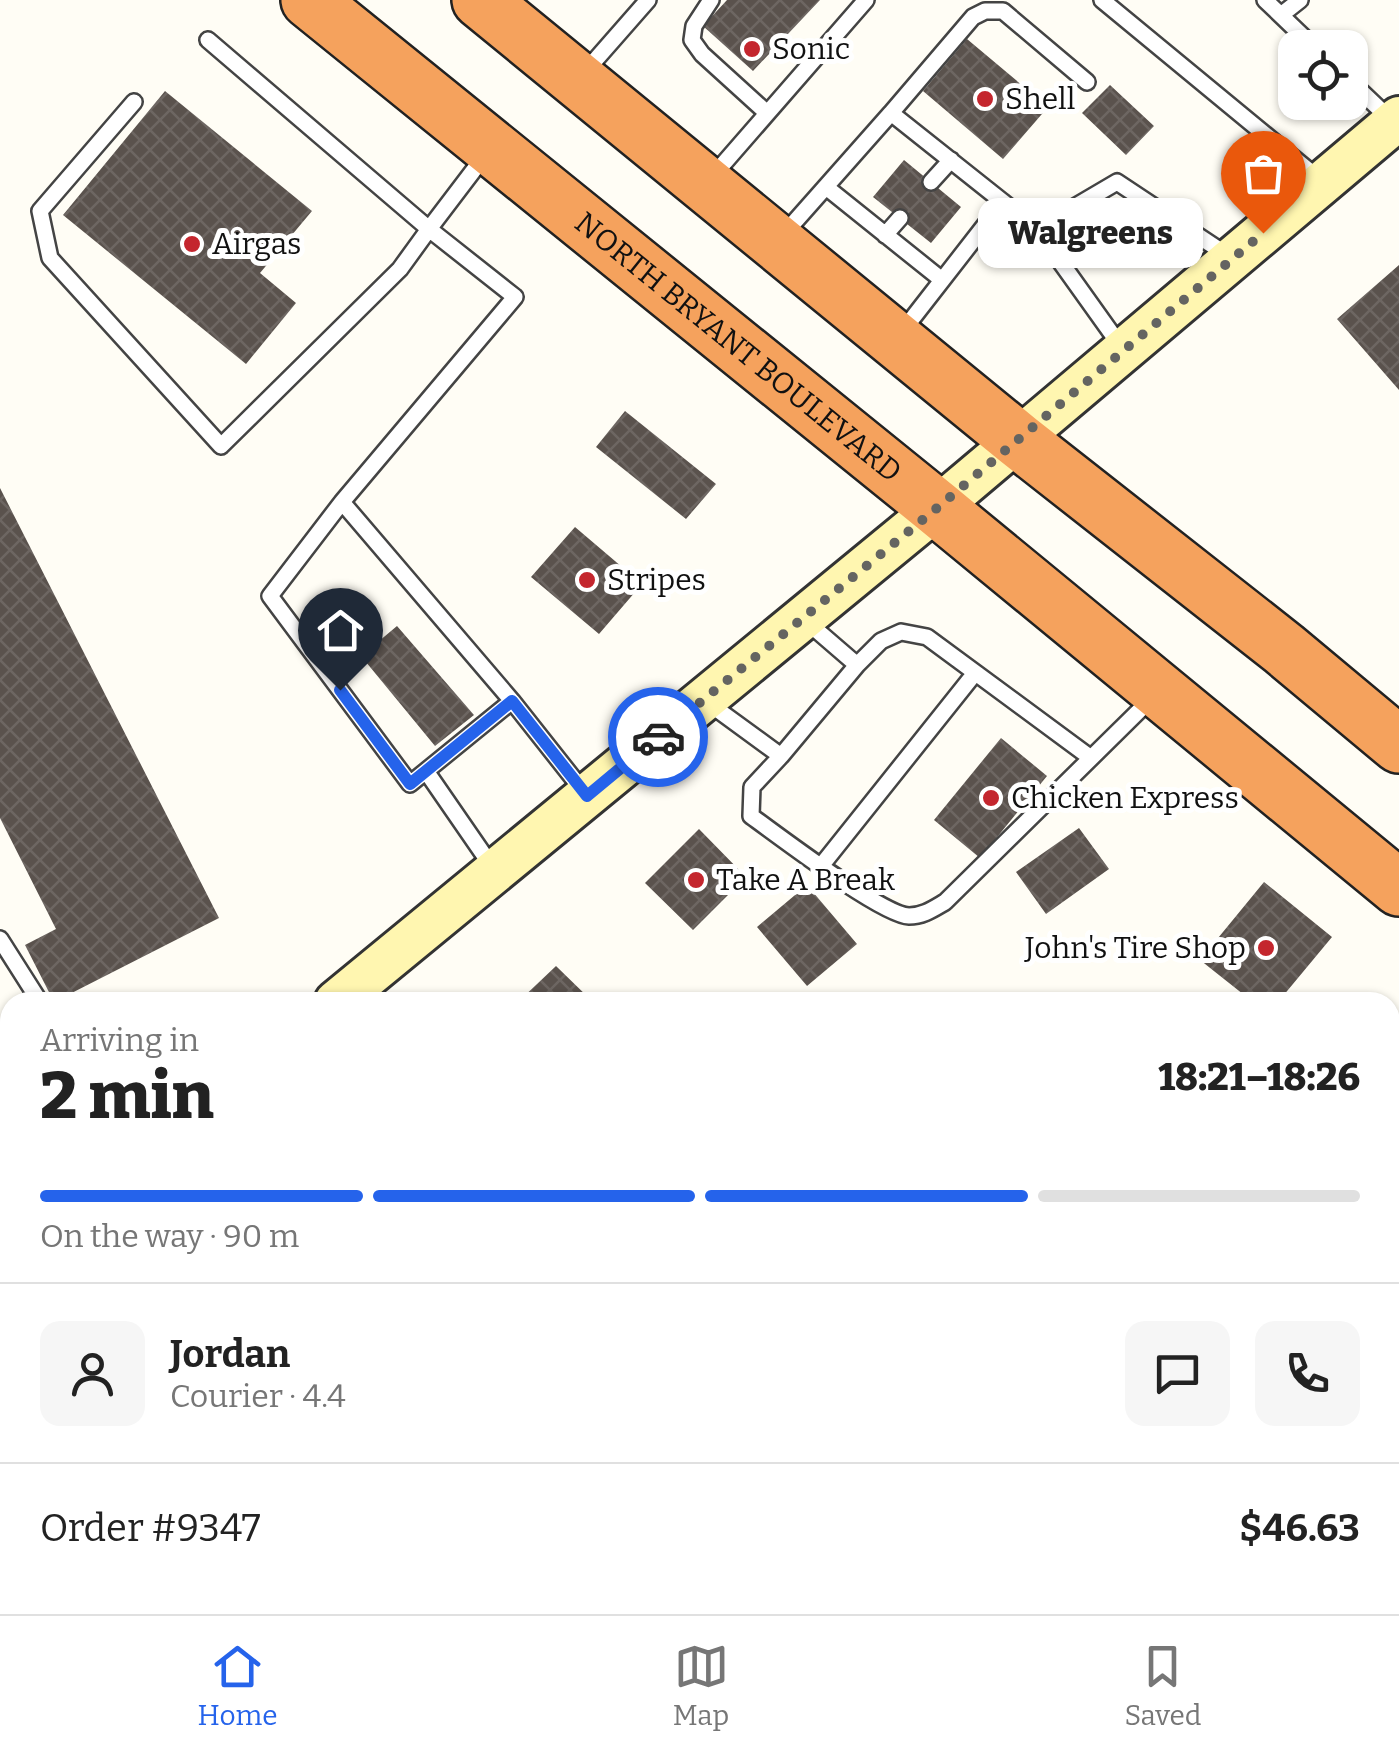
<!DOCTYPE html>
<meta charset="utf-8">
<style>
:root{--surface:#fff;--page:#f6f6f6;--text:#222;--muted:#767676;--line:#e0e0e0;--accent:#2563eb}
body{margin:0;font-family:Bitter,serif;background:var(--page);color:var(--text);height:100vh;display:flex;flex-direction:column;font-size:38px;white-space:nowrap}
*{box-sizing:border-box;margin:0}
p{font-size:32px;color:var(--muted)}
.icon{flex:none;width:55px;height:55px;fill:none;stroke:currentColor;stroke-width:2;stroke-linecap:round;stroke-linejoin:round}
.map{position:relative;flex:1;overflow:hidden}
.side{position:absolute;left:0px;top:992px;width:1400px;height:622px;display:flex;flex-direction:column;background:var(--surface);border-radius:30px 30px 0 0;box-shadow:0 2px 8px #0004}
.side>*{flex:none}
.controls{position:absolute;left:1278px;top:30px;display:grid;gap:20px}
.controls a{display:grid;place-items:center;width:90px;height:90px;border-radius:20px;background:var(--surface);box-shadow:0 2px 8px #0004;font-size:50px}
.pin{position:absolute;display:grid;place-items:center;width:85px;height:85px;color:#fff;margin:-102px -42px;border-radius:50% 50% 50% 0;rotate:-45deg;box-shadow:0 0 10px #0007}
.pin .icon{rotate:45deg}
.courier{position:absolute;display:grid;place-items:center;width:100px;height:100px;margin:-50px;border:8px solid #2563eb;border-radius:50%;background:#fff;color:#222;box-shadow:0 2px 12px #0007}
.bubble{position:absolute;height:70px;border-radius:20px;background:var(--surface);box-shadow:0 2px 8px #0004;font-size:32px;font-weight:800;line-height:70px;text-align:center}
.head em{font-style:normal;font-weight:800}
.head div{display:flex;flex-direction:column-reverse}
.head{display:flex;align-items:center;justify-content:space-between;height:170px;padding:0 40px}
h1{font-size:65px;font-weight:800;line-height:75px}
.bar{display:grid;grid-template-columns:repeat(4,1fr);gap:15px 10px;align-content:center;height:120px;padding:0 40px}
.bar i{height:12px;border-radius:8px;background:var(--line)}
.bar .active{background:var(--accent)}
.bar p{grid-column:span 4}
.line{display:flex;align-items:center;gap:25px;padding:0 40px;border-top:2px solid var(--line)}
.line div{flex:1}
.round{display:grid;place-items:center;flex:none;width:105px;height:105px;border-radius:20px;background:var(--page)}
.menu{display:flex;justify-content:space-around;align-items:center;height:140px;border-top:2px solid var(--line);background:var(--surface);font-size:28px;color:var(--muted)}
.menu a{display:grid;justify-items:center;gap:5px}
.menu .active{color:var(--accent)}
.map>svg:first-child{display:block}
</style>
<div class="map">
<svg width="1399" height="1614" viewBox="0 0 1399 1614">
<defs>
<pattern id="building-cross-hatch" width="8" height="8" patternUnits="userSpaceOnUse" patternTransform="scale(2.5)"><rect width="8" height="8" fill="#5a524d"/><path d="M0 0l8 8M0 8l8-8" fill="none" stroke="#6d6662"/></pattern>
</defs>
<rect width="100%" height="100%" fill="#fffdf5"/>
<path fill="url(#building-cross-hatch)" d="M727 0H820L753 71 703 26Z
M967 39 1048 107 1003 159 923 91Z
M1110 85 1154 126 1126 155 1082 113Z
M165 91 312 211 260 273 296 303 246 364 63 215Z
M904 160 961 207 931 243 873 197Z
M1399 265V390L1337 319Z
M625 411 716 484 686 519 596 447Z
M0 488 219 918 54 1002 25 945 56 929 0 818Z
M575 527 642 584 599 634 531 577Z
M397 626 474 715 435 746 361 656Z
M1001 738 1047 776 980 858 934 820Z
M1079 828 1109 869 1046 914 1016 872Z
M699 829 746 877 693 930 645 883Z
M1264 882 1332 937 1278 1002H1253L1200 960Z
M807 885 857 944 807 986 757 927Z
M556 966 593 1002H518Z
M1390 1070 1399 1076V1254L1390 1247Z
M1399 1335V1507L1390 1491V1340Z
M10 1355V1592L0 1573V1360Z
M17 1605H181L186 1614H22Z
M531 1605H970L975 1614H535Z"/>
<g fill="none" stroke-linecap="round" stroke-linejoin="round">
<defs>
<path id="lane" d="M711 0 694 26 692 40 702 54 767 113
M1102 0 1319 179
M1265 0 1315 48
M1281 15 1300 0
M584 73 648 0
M1350 81 1391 120
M134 102 40 211 50 258 221 446 400 269 429 229 208 40
M891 113 973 17 985 11H1003L1087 82
M711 178 866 0
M931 182 951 160
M826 187 942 280
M1037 229 1122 348
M783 235 891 113 1037 229 1117 182 1230 257
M885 235 900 218
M901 333 1003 202
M342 502 512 701 410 784 270 596 342 502 515 297 429 229 486 154
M857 665 881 641 901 632 927 637 1091 758
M512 701 584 792
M707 702 781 756 752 787 751 816C779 836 882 915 909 916 923 916 933 909 945 902L1153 697
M781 756 857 665 806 621
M426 771 495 871
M821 866 975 673
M0 939 40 1002
M0 1137 10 1130"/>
<path id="street" d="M1393 1614 1399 1611"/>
<path id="secondary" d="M336 1002 937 508 1399 118
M0 1279 10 1271"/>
<g id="highway">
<path id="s1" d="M309 0 937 508 1399 888"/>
<path d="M480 0 1018 440 1284 649 1399 745"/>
</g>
</defs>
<use href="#lane" stroke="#444" stroke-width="20"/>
<use href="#street" stroke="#444" stroke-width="35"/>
<use href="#secondary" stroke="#333" stroke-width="48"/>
<use href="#highway" stroke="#222" stroke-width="60"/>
<use href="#lane" stroke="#fff" stroke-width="15"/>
<use href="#street" stroke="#fff" stroke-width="30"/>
<use href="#secondary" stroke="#fff6b0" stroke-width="42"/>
<use href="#highway" stroke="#f5a25d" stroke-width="55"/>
</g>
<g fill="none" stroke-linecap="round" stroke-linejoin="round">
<path stroke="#646461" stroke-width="10" stroke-dasharray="0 18" d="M658 737 937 508 1263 233"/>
<path stroke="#2563eb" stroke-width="12" d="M340 690 410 784 512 701 587 796 658 737"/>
</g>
<g fill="#c4262e" stroke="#fff" stroke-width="4">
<circle cx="752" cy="49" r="10"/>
<circle cx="985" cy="99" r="10"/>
<circle cx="192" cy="244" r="10"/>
<circle cx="587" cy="580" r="10"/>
<circle cx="991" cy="798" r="10"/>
<circle cx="696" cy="880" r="10"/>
<circle cx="1266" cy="948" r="10"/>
</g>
<g text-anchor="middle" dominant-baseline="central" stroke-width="10" stroke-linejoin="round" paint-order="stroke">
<g font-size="30" fill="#111" stroke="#fff" text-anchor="start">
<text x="772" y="49">Sonic</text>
<text x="1005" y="99">Shell</text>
<text x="212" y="244">Airgas</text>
<text x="607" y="580">Stripes</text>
<text x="1011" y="798">Chicken Express</text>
<text x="716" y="880">Take A Break</text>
<text x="1246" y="948" text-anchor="end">John's Tire Shop</text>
</g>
<g font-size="30" fill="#111" stroke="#fff">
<text stroke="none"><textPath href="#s1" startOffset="552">NORTH BRYANT BOULEVARD</textPath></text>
</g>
</g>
</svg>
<div class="controls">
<a><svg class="icon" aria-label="locate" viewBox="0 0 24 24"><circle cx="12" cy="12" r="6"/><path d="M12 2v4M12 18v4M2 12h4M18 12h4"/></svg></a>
</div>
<div class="pin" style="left:1263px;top:233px;background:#ea580c"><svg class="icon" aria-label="bag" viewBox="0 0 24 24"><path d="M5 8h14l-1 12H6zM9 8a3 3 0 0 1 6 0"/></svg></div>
<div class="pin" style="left:340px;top:690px;background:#1f2937"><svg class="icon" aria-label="home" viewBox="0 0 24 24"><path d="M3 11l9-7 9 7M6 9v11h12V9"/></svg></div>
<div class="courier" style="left:658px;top:737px"><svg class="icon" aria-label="car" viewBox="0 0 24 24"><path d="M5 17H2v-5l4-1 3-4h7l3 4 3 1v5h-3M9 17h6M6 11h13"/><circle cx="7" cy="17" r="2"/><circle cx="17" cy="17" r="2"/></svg></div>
<div class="bubble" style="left:978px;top:198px;width:225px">Walgreens</div>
<section class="side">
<div class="head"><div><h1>2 min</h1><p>Arriving in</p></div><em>18:21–18:26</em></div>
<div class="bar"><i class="active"></i><i class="active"></i><i class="active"></i><i></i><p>On the way · 90 m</p></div>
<div class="line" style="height:180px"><a class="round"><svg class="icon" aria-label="person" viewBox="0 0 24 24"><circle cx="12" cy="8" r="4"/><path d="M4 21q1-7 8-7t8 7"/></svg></a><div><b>Jordan</b><p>Courier · 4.4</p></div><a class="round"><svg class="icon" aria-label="chat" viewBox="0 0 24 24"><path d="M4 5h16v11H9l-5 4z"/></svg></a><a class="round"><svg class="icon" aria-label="phone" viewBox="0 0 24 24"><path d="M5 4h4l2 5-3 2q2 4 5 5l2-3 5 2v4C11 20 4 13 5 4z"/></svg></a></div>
<div class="line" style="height:130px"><div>Order #9347</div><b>$46.63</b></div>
</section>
</div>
<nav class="menu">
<a class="active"><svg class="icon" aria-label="home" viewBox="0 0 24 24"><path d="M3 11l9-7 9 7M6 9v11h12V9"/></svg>Home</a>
<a><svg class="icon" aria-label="map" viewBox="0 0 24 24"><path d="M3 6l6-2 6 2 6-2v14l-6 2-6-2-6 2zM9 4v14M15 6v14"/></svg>Map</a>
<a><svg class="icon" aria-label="saved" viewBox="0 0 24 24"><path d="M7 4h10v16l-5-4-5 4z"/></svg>Saved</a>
</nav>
